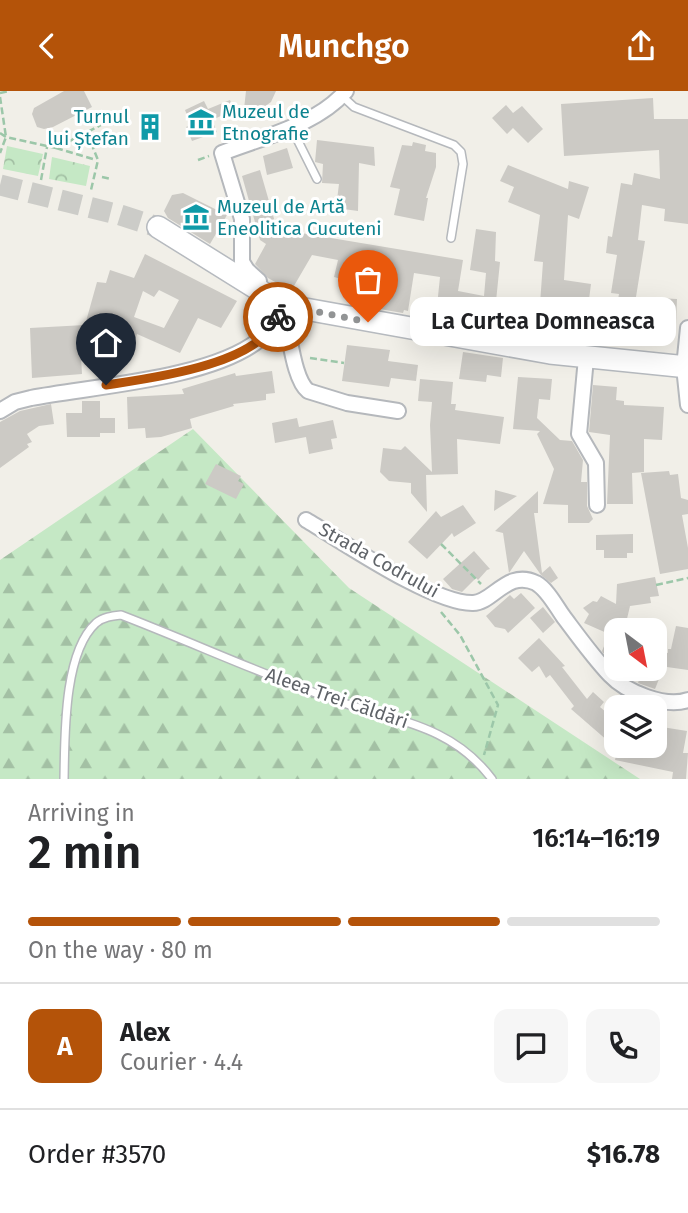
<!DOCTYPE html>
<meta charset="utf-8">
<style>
:root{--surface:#fff;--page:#f6f6f6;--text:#202124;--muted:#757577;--line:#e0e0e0;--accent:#b45309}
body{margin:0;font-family:"Fira Sans",sans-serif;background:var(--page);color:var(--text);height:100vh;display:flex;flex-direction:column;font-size:26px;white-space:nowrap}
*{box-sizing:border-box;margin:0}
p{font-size:23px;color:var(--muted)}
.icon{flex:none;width:38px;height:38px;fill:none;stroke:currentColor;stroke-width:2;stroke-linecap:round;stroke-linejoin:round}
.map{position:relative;height:688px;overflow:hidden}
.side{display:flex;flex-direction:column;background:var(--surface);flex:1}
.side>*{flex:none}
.needle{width:46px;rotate:148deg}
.tools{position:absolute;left:604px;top:527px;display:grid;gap:14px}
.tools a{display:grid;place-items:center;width:63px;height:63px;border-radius:14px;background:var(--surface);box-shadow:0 7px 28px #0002;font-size:35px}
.pin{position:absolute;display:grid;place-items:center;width:60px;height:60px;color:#fff;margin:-72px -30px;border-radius:50% 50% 50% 0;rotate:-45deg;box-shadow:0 0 7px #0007}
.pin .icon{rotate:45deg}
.courier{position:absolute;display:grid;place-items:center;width:70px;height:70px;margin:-35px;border:5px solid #b45309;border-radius:50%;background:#fff;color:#222;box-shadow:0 2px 9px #0007}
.bubble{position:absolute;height:49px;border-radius:14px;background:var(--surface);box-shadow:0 7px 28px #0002;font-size:23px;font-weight:600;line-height:49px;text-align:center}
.headline em{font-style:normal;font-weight:600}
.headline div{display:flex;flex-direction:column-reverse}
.headline{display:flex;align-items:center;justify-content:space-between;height:119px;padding:0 28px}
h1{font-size:46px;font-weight:600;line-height:52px}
.bar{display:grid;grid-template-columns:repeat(4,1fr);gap:10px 7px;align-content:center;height:84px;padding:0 28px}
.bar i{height:9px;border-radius:5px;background:var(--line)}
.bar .selected{background:var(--accent)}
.bar p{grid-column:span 4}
.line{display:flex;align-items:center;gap:18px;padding:0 28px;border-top:2px solid var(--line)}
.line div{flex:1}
.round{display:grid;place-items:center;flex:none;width:74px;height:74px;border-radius:14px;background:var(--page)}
header{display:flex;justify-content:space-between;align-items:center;height:91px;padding:0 28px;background:var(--accent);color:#fff;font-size:32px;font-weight:600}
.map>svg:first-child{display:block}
</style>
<header><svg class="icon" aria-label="back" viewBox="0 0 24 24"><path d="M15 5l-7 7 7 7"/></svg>Munchgo<svg class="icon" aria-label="share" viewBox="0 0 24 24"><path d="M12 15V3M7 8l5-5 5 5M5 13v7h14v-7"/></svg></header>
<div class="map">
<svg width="688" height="688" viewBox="0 0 688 688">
<defs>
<pattern id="forest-firs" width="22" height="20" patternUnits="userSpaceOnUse" patternTransform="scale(1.75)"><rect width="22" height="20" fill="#c5e8c5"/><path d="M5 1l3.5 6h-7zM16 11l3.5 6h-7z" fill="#a3c0a4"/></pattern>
<pattern id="park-crowns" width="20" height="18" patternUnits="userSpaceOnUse" patternTransform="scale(1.75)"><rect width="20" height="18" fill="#c5e8c5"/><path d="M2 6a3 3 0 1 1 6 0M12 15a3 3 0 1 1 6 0" fill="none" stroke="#a3c0a4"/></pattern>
</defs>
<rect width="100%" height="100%" fill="#f1efe8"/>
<path fill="url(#forest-firs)" d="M193 338 349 497 640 688H0V469Z"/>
<path fill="url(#park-crowns)" d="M7 55 43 63 38 85 3 78Z
M52 66 90 75 86 95 49 88Z"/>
<path fill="#cccac5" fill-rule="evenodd" d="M64 0H84L92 16 53 36 44 38 37 36 32 23 34 17Z
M246 0H276L271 11 264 16 244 18Z
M653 7 654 28H688V133L664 130 665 118 642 114 638 149 645 150 636 206 677 208 676 233 614 231 619 203 611 202 617 164 606 162 608 145 612 146 621 92 632 94 634 82 660 88 659 59 564 65 561 13Z
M230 9 234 19 212 29 217 41 192 50 186 36 191 34 185 19 204 10 208 18Z
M506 14 513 22 522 15 543 38 528 52 513 37 507 43 492 27Z
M141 37a9 9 0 1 1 18 0a9 9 0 1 1-18 0Z
M317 49 374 56 375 75 359 72 358 120 336 117 339 93 322 92 323 73 315 71Z
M413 51 426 54 425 60 436 62V76L426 107H428L424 130 394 124 400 98 390 96 402 54 412 55Z
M287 57 293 77 267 84 263 65Z
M508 74 568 98 569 90 589 96 579 128 568 124 564 189 591 193 586 232 539 227 543 171 534 170 540 124 508 111 514 96 500 90Z
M260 79 277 138 463 169 458 200 484 205 486 182 470 179 476 138 496 141 495 170 500 171 494 230 440 220V215H437L440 186 414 182 408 220 404 219 403 222 362 215 364 201 359 200 360 193 334 186 338 169 312 164 291 200 268 187 255 173 266 153 260 149 242 85Z
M183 102 227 124 210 153 168 127 164 120 172 104Z
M145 163 237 210 221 237 198 227 180 262 137 243 129 267 80 249 82 283 32 287 30 237 85 234 97 191 106 192 110 179 134 187ZM159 199 179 209 164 237 134 226 143 200 154 206Z
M347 254 390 259 388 270 418 274 416 290 391 287 389 296 342 290Z
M463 261 503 267 501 286 487 284 486 291 459 288Z
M272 280 275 302 266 303V309L233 313 234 315 190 328 192 337 161 346 146 347 145 337 128 338 127 306 184 303 182 298 235 282 236 285Z
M518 286 552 288 550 309 539 308 537 327 560 349 572 350 583 369 581 391H587V415L593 428 589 432H568V414L543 413 554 378 537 343 540 340 513 338Z
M420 288 453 291 451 313H456L455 319 504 326 500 353 457 348 458 383 426 384 427 421 411 402V392L389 390 380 381 383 357 401 359 405 355 432 381 430 334 432 311 418 310Z
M593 294 617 296 616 309 624 310V314L664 316 662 349 644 348V381L632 382 633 413H607L610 344 589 341Z
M82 310H100V327H115V342H100V346H67L66 322H82Z
M51 313 54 333 39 335 27 343 32 351 27 353 29 356 0 377V331L20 320Z
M297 327 299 336 333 329 337 347 331 348 333 358 309 363 306 346 275 352 272 332Z
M216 373 241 385 238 390 244 393 236 408 205 393Z
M669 380 670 384 678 383 681 407 688 409V423L682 424 688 457V478L660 483 641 382Z
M495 399 517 405 494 420Z
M538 400V422H534L542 482 550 475 558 487 551 492 541 484 524 460 509 482 503 442 495 440Z
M463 414 476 432 454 446 452 442 427 468 408 451 436 420 441 426Z
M633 443V462H627V467H604V459H596V444Z
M474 460 490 478 487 479 478 489 476 487 462 501 452 498 443 488Z
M655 486 659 505 650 506 651 512 630 515 626 532 616 530V568L603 562 602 560 609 543 584 532 589 523 583 517 593 510 597 511 601 505 616 513 617 493Z
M521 502 535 517 508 542 505 538 495 536 486 525 510 504 514 508Z
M543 516 555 531 543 542 530 527Z
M676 535 688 537V579L660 575 663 561 668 562V558H671Z
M539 547 565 575 562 576 587 608 593 601 604 611 600 616 607 622 605 624 616 634V657L571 618 574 615 550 584 546 587 539 575 532 581 518 567Z
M643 578H663L655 598 638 592Z
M662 636 687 640 683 662H688L686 688H672L673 681 615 669 618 654H654V641L661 642Z"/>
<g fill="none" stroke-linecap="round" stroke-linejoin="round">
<path stroke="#ccccc8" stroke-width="21" stroke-dasharray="21 10" stroke-linecap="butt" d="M0 94 120 124 158 136"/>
<defs>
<path id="lane" d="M342 5 354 16 454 54 461 61 463 73 451 147
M291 36 317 88
M64 688C65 647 63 562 96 532 103 526 112 525 121 524 191 551 259 582 329 607 391 630 449 631 492 688"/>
<path id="street" d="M259 190 247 179 242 171V128L222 62C263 46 317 34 346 0
M277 230 287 236C291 253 295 289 308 300L347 312 398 320
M688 237 684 276 688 314
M586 267 579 343 596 372 597 414
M0 320 15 311 31 307C94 295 210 288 259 249 272 239 277 229 283 214
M306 429C342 450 433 513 473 512 493 512 507 478 536 492 547 498 556 515 563 525 578 545 593 566 610 584 626 601 665 617 688 609"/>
<path id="secondary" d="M158 136 283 214 550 262 688 276"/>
</defs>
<use href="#lane" stroke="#b5b8bc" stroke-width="10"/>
<use href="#street" stroke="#b5b8bc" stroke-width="18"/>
<use href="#secondary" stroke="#b6babf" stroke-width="24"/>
<path stroke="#9cc7a9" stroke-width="2.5" stroke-dasharray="7 3.5" stroke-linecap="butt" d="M0 2 10 0
M0 6 6 46 0 62
M0 42 6 46 56 57 101 34
M87 42 98 69 91 99
M56 57 96 69
M198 69 209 65
M102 86 111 88
M41 89 47 56
M310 267 344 272
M441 453 481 493
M656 494 688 487
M441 521 460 544 498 614 484 664"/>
<use href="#lane" stroke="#fff" stroke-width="7"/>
<use href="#street" stroke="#fff" stroke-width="14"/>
<use href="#secondary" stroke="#fff" stroke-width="21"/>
</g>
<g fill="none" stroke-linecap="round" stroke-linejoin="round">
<path stroke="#929495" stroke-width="7" stroke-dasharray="0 12.6" d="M278 226 283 214 368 231"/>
<path stroke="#b45309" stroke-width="9" d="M106 294C152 287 259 274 278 226"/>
</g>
<defs>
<symbol id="museum-bare" viewBox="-9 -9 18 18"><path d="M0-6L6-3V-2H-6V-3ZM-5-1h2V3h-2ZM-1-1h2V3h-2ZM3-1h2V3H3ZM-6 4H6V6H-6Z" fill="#0f9aa8" stroke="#fff" stroke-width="2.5" paint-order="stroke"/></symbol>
<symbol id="building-bare" viewBox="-9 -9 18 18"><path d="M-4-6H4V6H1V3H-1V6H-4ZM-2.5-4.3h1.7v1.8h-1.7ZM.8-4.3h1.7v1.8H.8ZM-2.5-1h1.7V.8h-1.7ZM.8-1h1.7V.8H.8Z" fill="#0f9aa8" stroke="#fff" stroke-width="2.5" paint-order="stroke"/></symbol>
</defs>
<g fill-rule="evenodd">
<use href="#museum-bare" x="182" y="12" width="38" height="38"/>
<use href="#building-bare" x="131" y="17" width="38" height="38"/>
<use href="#museum-bare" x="177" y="107" width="38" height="38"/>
</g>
<g text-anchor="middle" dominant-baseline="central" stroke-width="6" stroke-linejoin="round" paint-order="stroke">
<g font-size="19" fill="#0d838f" stroke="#fff" text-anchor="start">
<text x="222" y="20">Muzeul de<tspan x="222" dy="22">Etnografie</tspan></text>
<text x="129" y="25" text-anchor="end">Turnul<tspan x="129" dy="22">lui Ștefan</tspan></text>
<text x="217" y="115">Muzeul de Artă<tspan x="217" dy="22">Eneolitica Cucuteni</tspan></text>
</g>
<g font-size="19" fill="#5f6368" stroke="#fff">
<text transform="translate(379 469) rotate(29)">Strada Codrului</text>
<text transform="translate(337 607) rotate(19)">Aleea Trei Căldări</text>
</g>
</g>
</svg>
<div class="tools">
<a><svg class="needle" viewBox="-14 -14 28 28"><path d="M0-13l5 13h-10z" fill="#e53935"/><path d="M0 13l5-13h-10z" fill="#757577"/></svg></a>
<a><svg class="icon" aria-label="layers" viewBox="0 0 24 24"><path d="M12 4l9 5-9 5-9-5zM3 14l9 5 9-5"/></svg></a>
</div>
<div class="pin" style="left:368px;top:231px;background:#ea580c"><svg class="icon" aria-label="bag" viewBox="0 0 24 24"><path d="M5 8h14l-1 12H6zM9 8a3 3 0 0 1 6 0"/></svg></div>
<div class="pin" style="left:106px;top:294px;background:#1f2937"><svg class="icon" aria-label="home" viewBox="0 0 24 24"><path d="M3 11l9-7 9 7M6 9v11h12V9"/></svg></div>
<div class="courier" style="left:278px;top:226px"><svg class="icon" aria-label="bike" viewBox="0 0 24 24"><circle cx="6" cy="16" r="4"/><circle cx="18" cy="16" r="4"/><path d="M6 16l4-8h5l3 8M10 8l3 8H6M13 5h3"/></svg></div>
<div class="bubble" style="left:410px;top:206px;width:266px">La Curtea Domneasca</div>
</div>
<section class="side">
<div class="headline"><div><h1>2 min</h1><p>Arriving in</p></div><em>16:14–16:19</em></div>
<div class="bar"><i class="selected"></i><i class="selected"></i><i class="selected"></i><i></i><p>On the way · 80 m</p></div>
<div class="line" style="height:126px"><b class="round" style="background:var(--accent);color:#fff">A</b><div><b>Alex</b><p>Courier · 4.4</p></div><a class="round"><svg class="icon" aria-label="chat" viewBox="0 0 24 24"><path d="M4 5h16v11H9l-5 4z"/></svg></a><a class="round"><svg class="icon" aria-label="phone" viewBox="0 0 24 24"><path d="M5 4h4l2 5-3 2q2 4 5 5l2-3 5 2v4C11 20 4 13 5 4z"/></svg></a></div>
<div class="line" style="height:91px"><div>Order #3570</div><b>$16.78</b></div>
</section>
